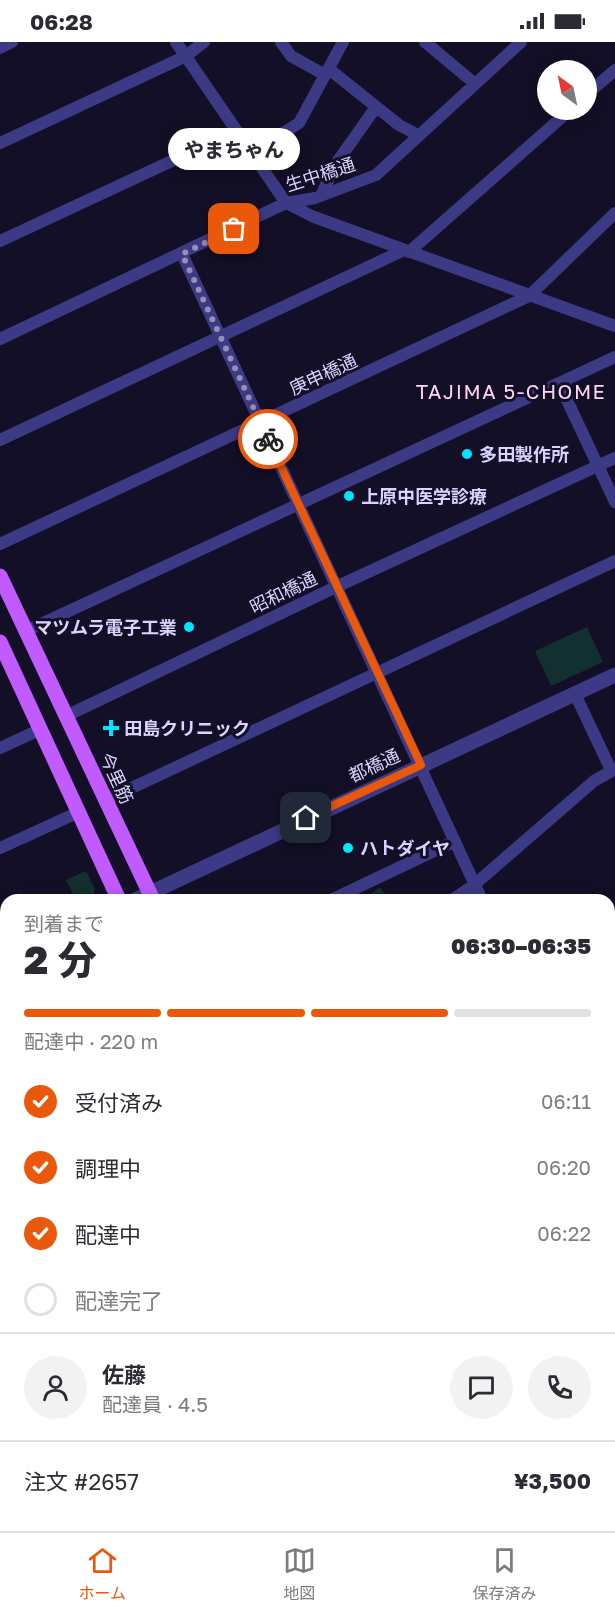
<!DOCTYPE html>
<html lang="ja">
<meta charset="utf-8">
<style>
:root{--surface:#fff;--page:#f2f2f3;--text:#2b2b33;--muted:#7c7c81;--line:#e1e1e2;--accent:#ea580c}
body{margin:0;font-family:"Golos Text","Noto Sans JP",sans-serif;background:var(--page);color:var(--text);height:100vh;display:flex;flex-direction:column;font-size:22px;white-space:nowrap}
*{box-sizing:border-box;margin:0}
p{font-size:20px;color:var(--muted)}
.icon{flex:none;width:33px;height:33px;fill:none;stroke:currentColor;stroke-width:2;stroke-linecap:round;stroke-linejoin:round}
.map{position:relative;flex:1;overflow:hidden}
.details{position:absolute;left:0px;top:852px;width:615px;height:638px;display:flex;flex-direction:column;background:var(--surface);border-radius:18px 18px 0 0;box-shadow:0 3px 15px #0003}
.details>*{flex:none}
.needle{width:39px;rotate:327deg}
.controls{position:absolute;left:537px;top:18px;display:grid;gap:12px}
.controls a{display:grid;place-items:center;width:60px;height:60px;border-radius:50%;background:var(--surface);box-shadow:0 3px 15px #0003;font-size:30px}
.pin{position:absolute;display:grid;place-items:center;width:51px;height:51px;color:#fff;margin:-26px;border-radius:12px;box-shadow:0 3px 9px #0006}
.courier{position:absolute;display:grid;place-items:center;width:60px;height:60px;margin:-30px;border:4px solid #ea580c;border-radius:50%;background:#fff;color:#222;box-shadow:0 2px 8px #0007}
.bubble{position:absolute;height:42px;border-radius:21px;background:var(--surface);box-shadow:0 3px 15px #0003;font-size:20px;font-weight:800;line-height:42px;text-align:center}
.headline em{font-style:normal;font-weight:800}
.headline div{display:flex;flex-direction:column-reverse}
.headline{display:flex;align-items:center;justify-content:space-between;height:102px;padding:0 24px}
h1{font-size:39px;font-weight:800;line-height:45px}
.bar{display:grid;grid-template-columns:repeat(4,1fr);gap:9px 6px;align-content:center;height:72px;padding:0 24px}
.bar i{height:8px;border-radius:4px;background:var(--line)}
.bar .on{background:var(--accent)}
.bar p{grid-column:span 4}
.line{display:flex;align-items:center;gap:15px;padding:0 24px;border-top:2px solid var(--line)}
.line div{flex:1}
.round{display:grid;place-items:center;flex:none;width:63px;height:63px;border-radius:32px;background:var(--page)}
ol{padding:0 24px;list-style:none}
li{display:flex;align-items:center;gap:18px;height:66px}
li p{margin-inline-start:auto}
li .icon{padding:6px;border-radius:50%;background:var(--accent);color:#fff;stroke-width:4}
li:last-child{color:var(--muted)}
li i{width:33px;height:33px;border:3px solid var(--line);border-radius:50%}
.status{display:flex;justify-content:space-between;align-items:center;height:42px;padding:0 30px;background:var(--surface);direction:ltr}
.status svg{height:16px;fill:currentColor}
.menu{display:flex;justify-content:space-around;align-items:center;height:84px;border-top:2px solid var(--line);background:var(--surface);font-size:16px;color:var(--muted)}
.menu a{display:grid;justify-items:center;gap:3px}
.menu .on{color:var(--accent)}
.map>svg:first-child{display:block}
</style>
<div class="status"><b>06:28</b><svg viewBox="0 0 49 12"><path d="M0 12V9h3v3zM5 12V6h3v6zM10 12V3h3v9zM15 12V0h3v12zM26 1h20v11H26zM47 4h2v5h-2z"/></svg></div>
<div class="map">
<svg width="615" height="1489" viewBox="0 0 615 1489">
<rect width="100%" height="100%" fill="#130f26"/>
<path fill="#12302f" d="M587 585 603 620 551 644 535 609Z
M86 829 95 847 92 856 76 858 66 838Z
M380 845 389 858H372L369 853Z"/>
<path fill="#0c2248" d="M0 1314 6 1326V1479L3 1489H0Z"/>
<g fill="none" stroke-linecap="round" stroke-linejoin="round">
<path stroke="#3d3a85" stroke-width="6" d="M609 1186H615
M609 1209 615 1206
M582 1484 585 1489"/>
<path stroke="#3d3a85" stroke-width="12" d="M176 0 286 161 314 175 615 284
M281 0 291 14 325 33
M425 0 474 41
M0 6 12 0
M329 27 399 83 418 93
M586 53 615 28
M0 101 186 14 204 0
M252 111 299 81 343 0
M321 154 335 123 376 65
M0 199 236 89
M409 210 570 68
M182 212 482 858
M0 297 286 161 315 156 376 133 521 0
M559 341 615 460
M0 398 404 208
M0 502 529 254 615 171
M26 589 615 315
M575 652 611 728
M66 674 338 544 615 416
M0 706 41 687
M106 758 615 519
M0 806 79 770
M331 858 455 799
M452 858 474 843 594 739 615 727
M609 886 615 883
M609 998 615 996
M0 1033 6 1030
M0 1046 6 1059
M609 1109 615 1106
M0 1162H6
M0 1302 6 1314
M138 1484 141 1489
M14 1489 16 1484"/>
<path stroke="#3d3a85" stroke-width="15" d="M135 858 615 633
M0 920 6 917"/>
<path stroke="#c25bff" stroke-width="15" d="M0 534 153 858
M0 600 119 858
M414 1484 416 1489
M443 1484 446 1489"/>
</g>
<g fill="none" stroke-linecap="round" stroke-linejoin="round">
<path stroke="#948fb3" stroke-width="6" stroke-dasharray="0 10.8" d="M234 187 182 212 268 397"/>
<path stroke="#ea580c" stroke-width="8" d="M268 397 421 723 306 776"/>
</g>
<g fill="#00e5ff" stroke="#130f26" stroke-width="2">
<circle cx="467" cy="412" r="6"/>
<circle cx="349" cy="454" r="6"/>
<circle cx="189" cy="585" r="6"/>
<path d="M108 677h6v6h6v6h-6v6h-6v-6h-6v-6h6z"/>
<circle cx="348" cy="806" r="6"/>
</g>
<g text-anchor="middle" dominant-baseline="central" stroke-width="6" stroke-linejoin="round" paint-order="stroke">
<g font-size="18" fill="#d9d4ff" stroke="#130f26">
<text transform="translate(320 132) rotate(-18)">生中橋通</text>
<text transform="translate(323 332) rotate(-25)">庚申橋通</text>
<text transform="translate(283 550) rotate(-26)">昭和橋通</text>
<text transform="translate(374 723) rotate(-25)">都橋通</text>
<text transform="translate(117 736) rotate(65)">今里筋</text>
</g>
<g font-size="18" font-weight="bold" fill="#d9d4ff" stroke="#130f26" text-anchor="start">
<text x="479" y="412">多田製作所</text>
<text x="361" y="454">上原中医学診療</text>
<text x="177" y="585" text-anchor="end">マツムラ電子工業</text>
<text x="124" y="686">田島クリニック</text>
<text x="360" y="806">ハトダイヤ</text>
</g>
<g font-size="20" letter-spacing="1.5" fill="#ffd6f0" stroke="#130f26">
<text x="511" y="349">TAJIMA 5-CHOME</text>
</g>
</g>
</svg>
<div class="controls">
<a><svg class="needle" viewBox="-14 -14 28 28"><path d="M0-13l5 13h-10z" fill="#e53935"/><path d="M0 13l5-13h-10z" fill="#7c7c81"/></svg></a>
</div>
<div class="pin" style="left:234px;top:187px;background:#ea580c"><svg class="icon" aria-label="bag" viewBox="0 0 24 24"><path d="M5 8h14l-1 12H6zM9 8a3 3 0 0 1 6 0"/></svg></div>
<div class="pin" style="left:306px;top:776px;background:#1f2937"><svg class="icon" aria-label="home" viewBox="0 0 24 24"><path d="M3 11l9-7 9 7M6 9v11h12V9"/></svg></div>
<div class="courier" style="left:268px;top:397px"><svg class="icon" aria-label="bike" viewBox="0 0 24 24"><circle cx="6" cy="16" r="4"/><circle cx="18" cy="16" r="4"/><path d="M6 16l4-8h5l3 8M10 8l3 8H6M13 5h3"/></svg></div>
<div class="bubble" style="left:168px;top:86px;width:132px">やまちゃん</div>
<section class="details">
<div class="headline"><div><h1>2 分</h1><p>到着まで</p></div><em>06:30–06:35</em></div>
<div class="bar"><i class="on"></i><i class="on"></i><i class="on"></i><i></i><p>配達中 · 220 m</p></div>
<ol>
<li><svg class="icon" aria-label="check" viewBox="0 0 24 24"><path d="M5 12l5 5 9-10"/></svg>受付済み<p>06:11</p></li>
<li><svg class="icon" aria-label="check" viewBox="0 0 24 24"><path d="M5 12l5 5 9-10"/></svg>調理中<p>06:20</p></li>
<li><svg class="icon" aria-label="check" viewBox="0 0 24 24"><path d="M5 12l5 5 9-10"/></svg>配達中<p>06:22</p></li>
<li><i></i>配達完了</li>
</ol>
<div class="line" style="height:108px"><a class="round"><svg class="icon" aria-label="person" viewBox="0 0 24 24"><circle cx="12" cy="8" r="4"/><path d="M4 21q1-7 8-7t8 7"/></svg></a><div><b>佐藤</b><p>配達員 · 4.5</p></div><a class="round"><svg class="icon" aria-label="chat" viewBox="0 0 24 24"><path d="M4 5h16v11H9l-5 4z"/></svg></a><a class="round"><svg class="icon" aria-label="phone" viewBox="0 0 24 24"><path d="M5 4h4l2 5-3 2q2 4 5 5l2-3 5 2v4C11 20 4 13 5 4z"/></svg></a></div>
<div class="line" style="height:78px"><div>注文 #2657</div><b>¥3,500</b></div>
</section>
</div>
<nav class="menu">
<a class="on"><svg class="icon" aria-label="home" viewBox="0 0 24 24"><path d="M3 11l9-7 9 7M6 9v11h12V9"/></svg>ホーム</a>
<a><svg class="icon" aria-label="map" viewBox="0 0 24 24"><path d="M3 6l6-2 6 2 6-2v14l-6 2-6-2-6 2zM9 4v14M15 6v14"/></svg>地図</a>
<a><svg class="icon" aria-label="saved" viewBox="0 0 24 24"><path d="M7 4h10v16l-5-4-5 4z"/></svg>保存済み</a>
</nav>
